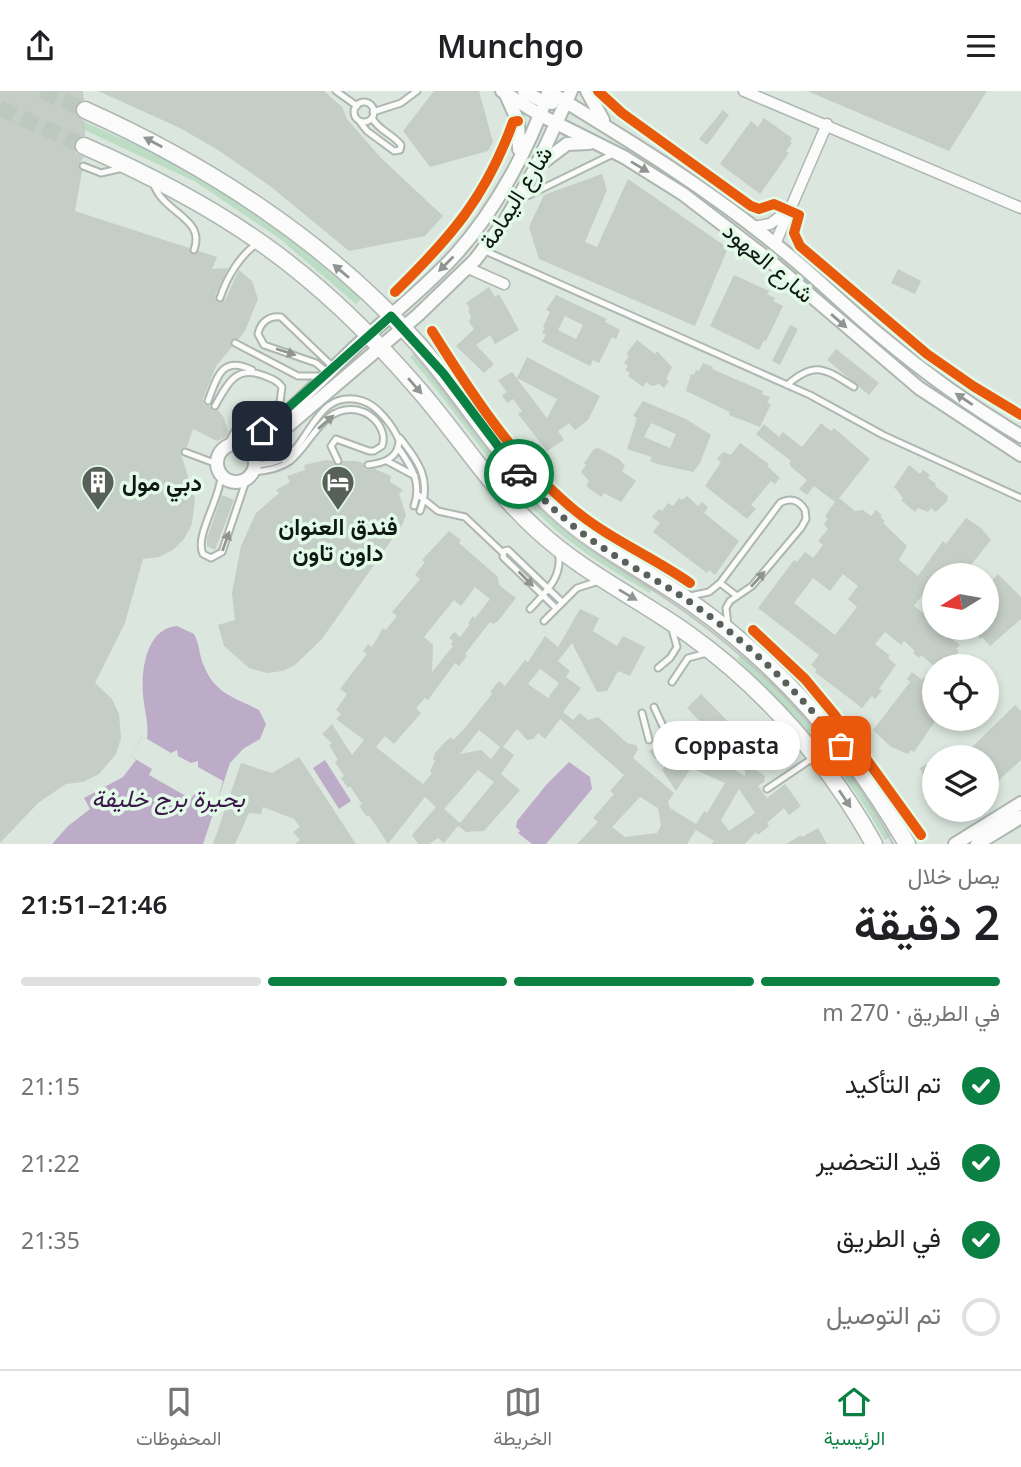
<!DOCTYPE html>
<html lang="ar">
<meta charset="utf-8">
<style>
:root{--surface:#fff;--page:#f6f6f6;--text:#202124;--muted:#757577;--line:#e0e0e0;--accent:#0b8043}
body{margin:0;font-family:"Noto Sans",Vazirmatn,sans-serif;background:var(--page);color:var(--text);direction:rtl;height:100vh;display:flex;flex-direction:column;font-size:26px;white-space:nowrap}
*{box-sizing:border-box;margin:0}
p{font-size:23px;color:var(--muted)}
.icon{flex:none;width:38px;height:38px;fill:none;stroke:currentColor;stroke-width:2;stroke-linecap:round;stroke-linejoin:round}
.map{position:relative;height:753px;overflow:hidden;direction:ltr}
.drawer{display:flex;flex-direction:column;background:var(--surface);flex:1}
.drawer>*{flex:none}
.needle{width:46px;rotate:259deg}
.controls{position:absolute;left:922px;top:472px;display:grid;gap:14px}
.controls a{display:grid;place-items:center;width:77px;height:77px;border-radius:50%;background:var(--surface);box-shadow:0 4px 10px #0003;font-size:35px}
.pin{position:absolute;display:grid;place-items:center;width:60px;height:60px;color:#fff;margin:-30px;border-radius:14px;box-shadow:0 4px 10px #0006}
.courier{position:absolute;display:grid;place-items:center;width:70px;height:70px;margin:-35px;border:5px solid #0b8043;border-radius:50%;background:#fff;color:#222;box-shadow:0 2px 9px #0007}
.bubble{position:absolute;height:49px;border-radius:24px;background:var(--surface);box-shadow:0 4px 10px #0003;font-size:23px;font-weight:600;line-height:49px;text-align:center;direction:rtl}
.headline em{font-style:normal;font-weight:600}
.headline div{display:flex;flex-direction:column-reverse}
.headline{display:flex;align-items:center;justify-content:space-between;height:119px;padding:0 21px}
h1{font-size:46px;font-weight:600;line-height:52px}
.bar{display:grid;grid-template-columns:repeat(4,1fr);gap:10px 7px;align-content:center;height:84px;padding:0 21px}
.bar i{height:9px;border-radius:5px;background:var(--line)}
.bar .selected{background:var(--accent)}
.bar p{grid-column:span 4}
ol{padding:0 21px;list-style:none}
li{display:flex;align-items:center;gap:21px;height:77px}
li p{margin-inline-start:auto}
li .icon{padding:7px;border-radius:50%;background:var(--accent);color:#fff;stroke-width:4}
li:last-child{color:var(--muted)}
li i{width:38px;height:38px;border:4px solid var(--line);border-radius:50%}
header{display:flex;justify-content:space-between;align-items:center;height:91px;padding:0 21px;background:var(--surface);font-size:32px;font-weight:600}
.tabs{display:flex;justify-content:space-around;align-items:center;height:98px;border-top:2px solid var(--line);background:var(--surface);font-size:19px;color:var(--muted)}
.tabs a{display:grid;justify-items:center;gap:4px}
.tabs .selected{color:var(--accent)}
.map>svg:first-child{display:block}
</style>
<header><svg class="icon" aria-label="menu" viewBox="0 0 24 24"><path d="M4 6h16M4 12h16M4 18h16"/></svg>Munchgo<svg class="icon" aria-label="share" viewBox="0 0 24 24"><path d="M12 15V3M7 8l5-5 5 5M5 13v7h14v-7"/></svg></header>
<div class="map">
<svg width="1021" height="753" viewBox="0 0 1021 753">
<rect width="100%" height="100%" fill="#dbe7de"/>
<path fill="#bddcc5" d="M1 0H16L185 76 261 123 334 181 362 207 356 213 280 148 196 91Z
M418 259 505 373 655 494 650 502C618 483 585 464 556 439 499 389 458 323 410 266Z
M744 560 803 620 856 684 893 744 885 749C846 679 795 622 737 568Z"/>
<path fill="#bdacc7" d="M177 535 194 543C200 554 199 565 204 575 215 603 236 607 259 619L266 633 260 648 243 658 230 672 203 753H52L68 735 90 718 84 707 123 686 136 669 132 666 142 645 147 648C149 631 144 619 143 603 141 577 147 537 177 535Z
M325 669 351 710 339 718 313 677Z
M569 671 590 686 592 698 546 753H532L518 742 520 740 516 736 517 730 547 693Z"/>
<path fill="#dbe7de" d="M142 645 171 662 177 659 178 665 191 672 198 670V676L223 690 216 714 195 702 191 708 149 684 152 678 132 666Z"/>
<path fill="#c4cdc6" fill-rule="evenodd" d="M0 0H83L84 9 79 11 75 19 77 25 85 31V45L77 47 74 55 76 62 84 66 78 74 82 80 75 120 189 157 192 164 199 160 217 166 212 178 228 177 215 205 218 212 225 209 239 179 252 190 258 208 245 240 239 248 231 249 232 256 216 275 203 308 204 314 210 315 213 320 218 319 224 327 228 340 226 346 217 350 193 338 187 356 180 360 195 408 192 433 184 448 173 459 159 466 143 468 125 532 95 592 112 608 119 623 121 647 116 663 99 683 83 691 66 693 38 712 0 752Z
M98 0H324L342 16 347 28 381 67 443 125 425 145 349 160 270 95 218 59 180 37Z
M434 0H479L493 51 488 60 430 76 403 40Z
M807 0H987L949 60Z
M723 19 729 24 707 54 699 48Z
M764 27 792 47 790 50 792 52 786 60 789 62 760 103 720 73 751 30 758 36Z
M602 83 607 99 585 151 597 156 628 88 728 157 695 235 539 168 529 136 544 104Z
M898 178 921 190 915 203 891 192Z
M734 184 769 200 767 203 775 207 773 210 783 215 766 250 764 249 759 259 710 235Z
M489 196 495 206 499 203 519 239 495 253 490 244 476 254 494 273 484 282 456 255 474 238 469 231 471 225 468 220 470 218 466 212Z
M556 204 607 228 605 231 620 239 616 248 612 246 599 272 593 269 590 275 542 251 546 244 542 242 545 237 543 236 550 221 546 219ZM565 225 583 234 576 248 558 239Z
M790 234 798 238 780 274 772 270Z
M637 249 655 263 657 260 672 276 666 288 669 290 664 297 659 293 652 295 646 291 643 296 628 285 630 282 625 279 628 275 624 272 629 265 626 263Z
M836 258 879 292 869 304 827 269Z
M527 266 600 305 588 329 575 339 569 332 558 340 564 349 547 360 518 323 522 320 513 308 507 312 502 304 507 301 498 289 512 281 547 327 557 308 517 287Z
M703 272 713 276 712 278 763 300 762 303 770 306 767 312 771 313 760 336 729 324 730 321 686 300 691 283 694 284 696 279 699 280Z
M643 310 686 328 711 344 700 372 693 381 657 373 650 370 652 366 627 358 637 327 633 325ZM651 332 676 343 670 357 644 346Z
M821 332 831 340 834 337 870 368 839 407 855 420 863 419 871 425 876 419 882 424 880 426 885 430 883 432 907 455 899 469 918 485 943 450 946 453 966 427 981 437 991 449 962 485H934V509L925 501 914 515 934 530V537H943L954 545 952 548 960 554 956 558 959 560 951 571 944 566 935 576 921 564 919 567 913 562 915 560 904 550 901 554 885 541 875 553 890 565 888 567 896 574 879 598 882 600 875 608 872 605 862 617 815 581 817 579 811 574 819 564 758 517 794 469 797 471 805 461 813 467 823 454 818 450 828 438 824 433 828 428 825 425 835 411 814 395 807 404 799 398 807 389 791 376 789 372 791 370 756 343 764 333 779 346 783 341 802 356ZM843 483 858 495 848 508 857 516 835 544 794 512 813 487 830 500Z
M740 352 769 373 767 375 780 387 775 393 771 390 751 414 756 418 747 428 705 395 721 371 717 368 723 361 731 364Z
M598 357 619 368 625 375 622 380 636 390 621 411 604 402 601 406 586 395 589 390 581 381 586 374 584 372 594 358Z
M326 369 332 370 338 375 343 370H356L363 372 365 379 375 378 391 385 390 391 403 399 399 403 406 424 402 434 322 548 295 574 283 580 267 582 249 577 224 555 218 534 235 529 232 502 241 455 256 422 279 402 276 399 290 391 287 385 305 379 304 374Z
M909 374 920 383 923 379 930 384 928 387 936 393 935 395 948 405 947 410 936 421 931 417 928 421 918 417 915 421 901 409 903 407 894 396Z
M222 404 234 409 215 459 207 455V447Z
M687 405 698 415 702 411 708 416 704 422 739 450 715 484 709 479 707 482 653 441 660 432 652 426 659 418 662 420 668 412 673 415 679 407 682 409Z
M449 440 461 449 459 452 498 486 499 494 516 507 498 530 493 533 490 531 465 563 467 565 459 575 455 572 428 609 425 607 416 617 421 622 394 653 385 645 376 656 423 693 432 682 430 680 435 670 433 668 435 662 446 650 451 646 453 649 464 638 492 603 490 601 499 590 505 595 525 569 528 571 545 545 558 556 580 518 599 527 593 540 617 555 623 545 645 556 630 585 618 580 607 600 597 601 572 552 558 570 570 580 566 586 581 597 563 621 573 629 580 622 588 629 598 626 627 652 636 654 638 658 633 667 674 702 668 711 670 717 696 733 704 720 707 722 725 692 691 677 676 700 662 679 678 656 655 668 649 660 660 654 659 649 675 648 673 638 678 634 684 640 680 648 708 664 721 652 687 617 701 603 758 661 749 668 755 674 752 676 765 685 764 691 758 695 767 707 785 693 801 715 789 724 784 717 767 732 769 735 758 744 756 741 745 753H711L714 750 696 739 687 753H577L598 731 593 727 614 703 610 700 624 684 560 628 545 648 538 642 533 648 527 649 517 638 503 656 514 664 501 683 520 699 484 740 466 741 458 735 444 752 438 747 429 753H418L412 744 436 716 425 706 388 753 369 724 367 726 359 715 362 713 350 695 348 697 341 687 344 685 335 671 338 669 329 654 332 652 322 643 332 633 352 664 364 649 336 628 341 623 336 619 347 603 340 598 367 563 363 560 368 553 372 556 383 537 386 539 397 525 392 521 420 488 415 484 425 471 422 469ZM475 496 490 508 475 527 473 525 468 532 470 533 460 546 454 541 449 547 453 550 451 553 453 555 432 581 433 554 424 546 454 509 461 515ZM540 578 559 592 548 607 528 593ZM479 639 500 656 491 668 481 659 460 663ZM726 648 745 671V685L718 670ZM478 679 494 691 460 732 444 718ZM739 698 755 722 729 740 721 729ZM640 706 658 717 661 735 657 742 625 746 612 736Z
M998 483 1021 506V528L990 555 982 546 980 548 973 537H987V495Z
M912 581 922 589 924 586 928 589 934 582V632L914 661 911 659 908 663 891 656 873 639 910 591 907 588Z
M1015 614 1021 620V669L998 690 987 678V667H976L969 659Z
M299 666 356 753H295L300 749 293 741 300 736 294 728 263 716 261 723 249 722 235 753H213L241 672 272 682Z
M934 669V714L922 692 925 690 920 677Z
M818 737 827 753H786L801 744 802 746Z"/>
<g fill="none" stroke-linecap="round" stroke-linejoin="round">
<path stroke="#bdc8bf" stroke-width="16" stroke-dasharray="16 8" stroke-linecap="butt" d="M42 0 85 19
M0 17 84 55"/>
<defs>
<path id="service" d="M336 0 357 15
M354 21a10 10 0 1 1 20 0a10 10 0 1 1-20 0Z
M373 21 401 12 417 0
M360 31 367 40 394 60 400 59 401 54C393 43 379 40 372 27
M83 75 101 82 123 77
M153 91C162 123 206 126 194 159
M521 108 613 63
M483 159 810 304 883 344 1021 407
M220 207C227 186 240 164 258 152
M235 252 298 285H321
M328 282 316 272 264 254 258 243C260 232 269 224 281 226L334 277
M787 294C815 269 825 278 854 296
M208 310C217 286 222 264 252 279
M215 315C226 295 235 274 262 284 270 287 277 289 282 296L280 311C262 329 234 326 229 354
M400 347C419 371 432 389 420 420
M399 358C412 376 422 392 414 415
M185 361 217 373
M387 370 415 385
M255 374C265 373 277 372 286 366 310 351 318 296 363 310 378 315 393 335 399 349 399 367 384 372 368 374
M253 381C266 380 279 378 290 370 311 354 323 313 357 319 366 321 374 326 379 334 383 341 385 347 382 355L374 360H369L336 348 331 355 338 370
M221 384C221 407 194 445 203 463L211 467 222 461 247 387
M417 403 438 420 465 426 503 462
M720 492 737 505
M690 505 709 501 720 492 780 412C790 406 799 409 805 419L806 428 801 437 752 495 730 510 726 517 728 534
M556 517 503 466 504 460 508 459 562 511
M530 518C545 502 564 485 558 461
M544 530 577 497 599 490
M658 577 670 567 677 556 672 538
M672 591 688 567 707 562
M654 616 666 642
M642 622 649 649
M767 698 813 667"/>
<path id="minor" d="M744 0 1021 117
M753 136 770 133 785 122
M775 153 827 33
M468 177 504 193"/>
<path id="tertiary" d="M502 0 540 24 624 66 683 103 769 169 919 297 1021 364
M524 0 538 8 552 12
M548 0C630 50 712 100 786 162 819 189 849 219 882 246 926 283 972 316 1021 345
M587 0 603 29
M507 6 518 30 519 58
M543 71 567 53 589 52
M274 348 276 361 287 366
M217 372a19 19 0 1 1 38 0a19 19 0 1 1-38 0Z
M242 354C283 330 317 292 351 260 386 227 425 198 457 162 497 117 529 57 549 0
M255 368 268 352 418 224 475 169 505 130 535 78 571 0
M955 753 1021 712
M977 753 1021 726"/>
<path id="primary" d="M85 19C208 74 327 151 418 253 465 306 500 369 553 417 596 457 649 481 696 515 784 578 853 660 907 753
M84 55C227 118 317 180 419 299 459 345 491 397 536 438 583 482 640 508 691 545 766 599 829 672 874 753"/>
</defs>
<use href="#service" stroke="#adb7b0" stroke-width="9"/>
<use href="#minor" stroke="#adb7b0" stroke-width="13"/>
<use href="#tertiary" stroke="#adb7b0" stroke-width="16"/>
<use href="#primary" stroke="#adb7b0" stroke-width="19"/>
<use href="#service" stroke="#fafbfa" stroke-width="5"/>
<use href="#minor" stroke="#fafbfa" stroke-width="10"/>
<use href="#tertiary" stroke="#fafbfa" stroke-width="12"/>
<use href="#primary" stroke="#fafbfa" stroke-width="16"/>
<path stroke="#bfc2c0" stroke-width="2" d="M413 261C461 321 504 388 564 438 603 471 649 494 691 525 773 585 845 662 893 753"/>
<defs>
<path id="cycleway" d="M598 0 622 22 751 115 759 118 774 113 799 124 794 142 800 155 927 263 973 295 1021 324
M395 201C451 146 486 106 513 31L518 30
M432 240C471 302 515 370 572 417 607 447 653 466 690 492
M753 539 805 588 834 623 921 744"/>
</defs>
<use href="#cycleway" stroke="#e3fae9" stroke-width="15"/>
<use href="#cycleway" stroke="#e8590c" stroke-width="10"/>
</g>
<defs><path id="oneway-solid" d="M-6-.8H1V-3.2L6.5 0L1 3.2V.8H-6Z" transform="scale(1.75)"/></defs>
<g fill="#919592">
<use href="#oneway-solid" transform="translate(153 51) rotate(-152)"/>
<use href="#oneway-solid" transform="translate(640 76) rotate(31)"/>
<use href="#oneway-solid" transform="translate(446 173) rotate(135)"/>
<use href="#oneway-solid" transform="translate(341 180) rotate(-140)"/>
<use href="#oneway-solid" transform="translate(839 230) rotate(41)"/>
<use href="#oneway-solid" transform="translate(286 261) rotate(18)"/>
<use href="#oneway-solid" transform="translate(415 295) rotate(49)"/>
<use href="#oneway-solid" transform="translate(964 308) rotate(-146)"/>
<use href="#oneway-solid" transform="translate(326 331) rotate(-41)"/>
<use href="#oneway-solid" transform="translate(226 450) rotate(-70)"/>
<use href="#oneway-solid" transform="translate(526 488) rotate(45)"/>
<use href="#oneway-solid" transform="translate(758 488) rotate(-48)"/>
<use href="#oneway-solid" transform="translate(628 504) rotate(31)"/>
<use href="#oneway-solid" transform="translate(845 708) rotate(56)"/>
</g>
<g fill="none" stroke-linecap="round" stroke-linejoin="round">
<path stroke="#576059" stroke-width="7" stroke-dasharray="0 12.6" d="M519 383C543 409 569 434 599 454 630 476 664 492 694 514 750 553 799 601 841 655"/>
<path stroke="#0b8043" stroke-width="9" d="M262 340 391 225 443 282 519 383"/>
</g>
<defs>
<symbol id="building-pin" viewBox="-11 -11 22 30"><path d="M0 17L-7.5 6A9.5 9.5 0 1 1 7.5 6Z" fill="#576059" stroke="#e3fae9"/><path d="M-4-6H4V6H1V3H-1V6H-4ZM-2.5-4.3h1.7v1.8h-1.7ZM.8-4.3h1.7v1.8H.8ZM-2.5-1h1.7V.8h-1.7ZM.8-1h1.7V.8H.8Z" fill="#fff"/></symbol>
<symbol id="hotel-pin" viewBox="-11 -11 22 30"><path d="M0 17L-7.5 6A9.5 9.5 0 1 1 7.5 6Z" fill="#576059" stroke="#e3fae9"/><path d="M-6-4.5h1.5V1H6V5H4.5V3h-9V5H-6ZM-4 0a1.8 1.8 0 1 1 3.6 0ZM.5 0V-2.5h3Q6-2.5 6 0Z" fill="#fff"/></symbol>
</defs>
<g fill-rule="evenodd">
<use href="#building-pin" x="79" y="372" width="38" height="52"/>
<use href="#hotel-pin" x="319" y="372" width="38" height="52"/>
</g>
<g text-anchor="middle" dominant-baseline="central" stroke-width="7" stroke-linejoin="round" paint-order="stroke">
<g font-size="23" fill="#101812" stroke="#e3fae9">
<text transform="translate(515 106) rotate(-58)">شارع اليمامة</text>
<text transform="translate(769 171) rotate(40)">شارع العهود</text>
</g>
<g font-size="23" font-weight="bold" fill="#101812" stroke="#e3fae9" text-anchor="start">
<text x="122" y="391">دبي مول</text>
<text x="338" y="435" text-anchor="middle">فندق العنوان<tspan x="338" dy="26">داون تاون</tspan></text>
</g>
<g font-size="24" font-style="italic" fill="#3c164b" stroke="#e3fae9">
<text x="168" y="706">بحيرة برج خليفة</text>
</g>
</g>
</svg>
<div class="controls">
<a><svg class="needle" viewBox="-14 -14 28 28"><path d="M0-13l5 13h-10z" fill="#e53935"/><path d="M0 13l5-13h-10z" fill="#757577"/></svg></a>
<a><svg class="icon" aria-label="locate" viewBox="0 0 24 24"><circle cx="12" cy="12" r="6"/><path d="M12 2v4M12 18v4M2 12h4M18 12h4"/></svg></a>
<a><svg class="icon" aria-label="layers" viewBox="0 0 24 24"><path d="M12 4l9 5-9 5-9-5zM3 14l9 5 9-5"/></svg></a>
</div>
<div class="pin" style="left:841px;top:655px;background:#ea580c"><svg class="icon" aria-label="bag" viewBox="0 0 24 24"><path d="M5 8h14l-1 12H6zM9 8a3 3 0 0 1 6 0"/></svg></div>
<div class="pin" style="left:262px;top:340px;background:#1f2937"><svg class="icon" aria-label="home" viewBox="0 0 24 24"><path d="M3 11l9-7 9 7M6 9v11h12V9"/></svg></div>
<div class="courier" style="left:519px;top:383px"><svg class="icon" aria-label="car" viewBox="0 0 24 24"><path d="M5 17H2v-5l4-1 3-4h7l3 4 3 1v5h-3M9 17h6M6 11h13"/><circle cx="7" cy="17" r="2"/><circle cx="17" cy="17" r="2"/></svg></div>
<div class="bubble" style="left:653px;top:630px;width:147px">Coppasta</div>
</div>
<section class="drawer">
<div class="headline"><div><h1>2 دقيقة</h1><p>يصل خلال</p></div><em>21:46–21:51</em></div>
<div class="bar"><i class="selected"></i><i class="selected"></i><i class="selected"></i><i></i><p>في الطريق · 270 m</p></div>
<ol>
<li><svg class="icon" aria-label="check" viewBox="0 0 24 24"><path d="M5 12l5 5 9-10"/></svg>تم التأكيد<p>21:15</p></li>
<li><svg class="icon" aria-label="check" viewBox="0 0 24 24"><path d="M5 12l5 5 9-10"/></svg>قيد التحضير<p>21:22</p></li>
<li><svg class="icon" aria-label="check" viewBox="0 0 24 24"><path d="M5 12l5 5 9-10"/></svg>في الطريق<p>21:35</p></li>
<li><i></i>تم التوصيل</li>
</ol>
</section>
<nav class="tabs">
<a class="selected"><svg class="icon" aria-label="home" viewBox="0 0 24 24"><path d="M3 11l9-7 9 7M6 9v11h12V9"/></svg>الرئيسية</a>
<a><svg class="icon" aria-label="map" viewBox="0 0 24 24"><path d="M3 6l6-2 6 2 6-2v14l-6 2-6-2-6 2zM9 4v14M15 6v14"/></svg>الخريطة</a>
<a><svg class="icon" aria-label="saved" viewBox="0 0 24 24"><path d="M7 4h10v16l-5-4-5 4z"/></svg>المحفوظات</a>
</nav>
